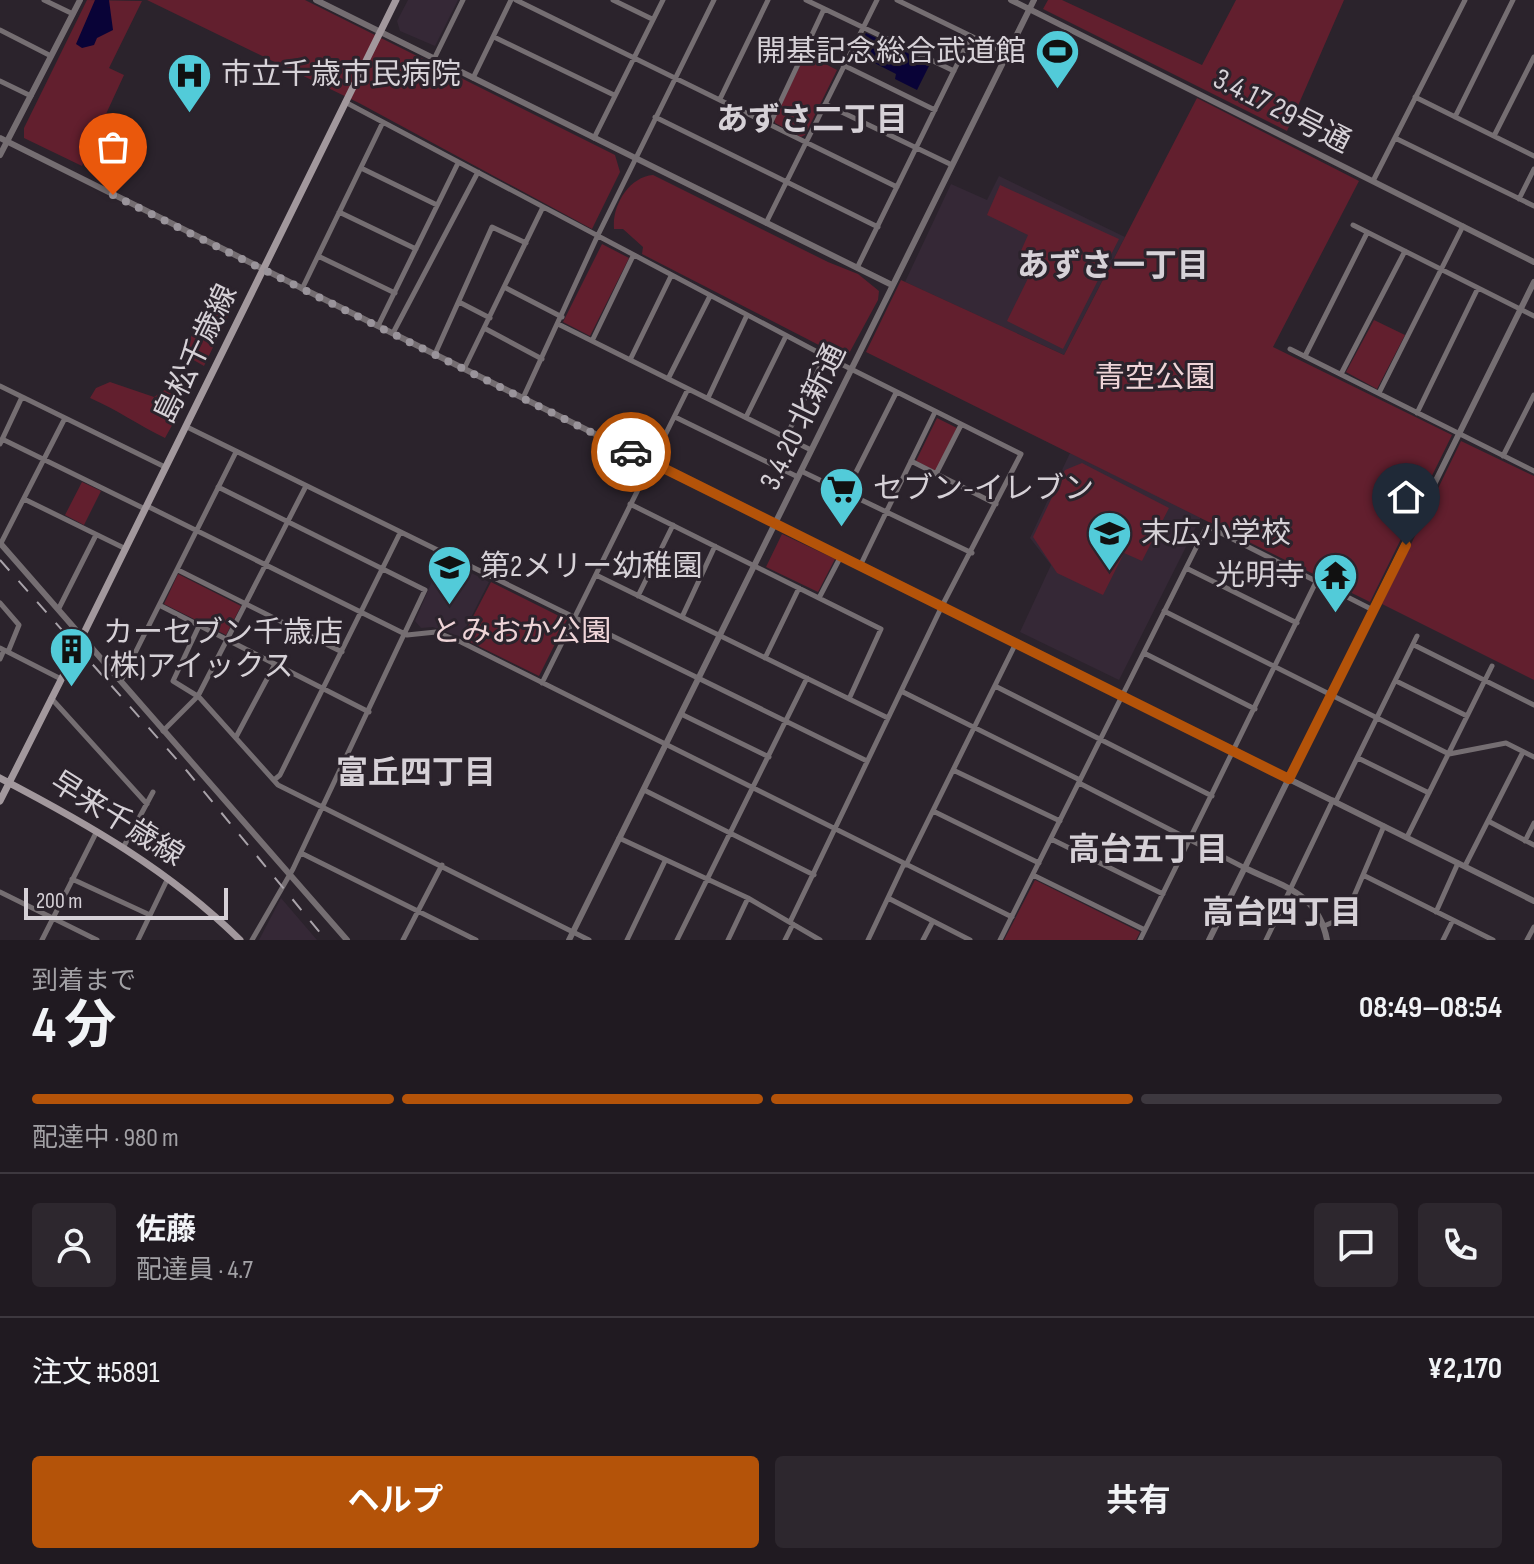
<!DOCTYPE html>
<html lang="ja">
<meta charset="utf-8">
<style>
:root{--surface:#201a21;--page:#2d272e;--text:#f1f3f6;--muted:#a2a1a5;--line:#3d383f;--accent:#b45309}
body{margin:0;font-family:"Sofia Sans Condensed","Noto Sans JP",sans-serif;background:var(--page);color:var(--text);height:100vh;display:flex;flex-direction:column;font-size:30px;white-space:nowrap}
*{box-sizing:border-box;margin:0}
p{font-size:26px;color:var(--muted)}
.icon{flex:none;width:44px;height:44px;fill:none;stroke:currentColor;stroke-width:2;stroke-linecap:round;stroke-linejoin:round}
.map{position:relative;height:940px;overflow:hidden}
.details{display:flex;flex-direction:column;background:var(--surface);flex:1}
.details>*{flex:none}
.scale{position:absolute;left:24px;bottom:20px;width:204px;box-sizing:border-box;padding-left:8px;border:4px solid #d6d1d7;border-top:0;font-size:22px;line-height:28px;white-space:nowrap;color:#d6d1d7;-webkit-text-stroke:6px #2b232c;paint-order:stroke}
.pin{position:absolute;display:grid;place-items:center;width:68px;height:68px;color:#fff;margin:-82px -34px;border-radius:50% 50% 50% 0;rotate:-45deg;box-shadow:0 0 8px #0007}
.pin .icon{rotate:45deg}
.courier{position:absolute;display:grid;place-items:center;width:80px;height:80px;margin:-40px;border:6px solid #b45309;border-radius:50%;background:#fff;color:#222;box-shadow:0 2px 10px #0007}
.summary em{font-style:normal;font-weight:700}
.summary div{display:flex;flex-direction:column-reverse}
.summary{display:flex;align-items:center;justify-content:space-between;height:136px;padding:0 32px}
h1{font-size:52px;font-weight:700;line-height:60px}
.bar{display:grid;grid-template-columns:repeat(4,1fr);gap:12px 8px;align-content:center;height:96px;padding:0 32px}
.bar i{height:10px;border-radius:6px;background:var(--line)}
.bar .active{background:var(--accent)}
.bar p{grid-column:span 4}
.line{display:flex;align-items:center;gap:20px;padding:0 32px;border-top:2px solid var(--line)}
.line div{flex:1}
.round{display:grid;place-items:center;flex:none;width:84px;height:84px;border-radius:8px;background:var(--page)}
.cta{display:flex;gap:16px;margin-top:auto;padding:16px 32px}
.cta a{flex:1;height:92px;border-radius:8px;background:var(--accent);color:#fff;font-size:32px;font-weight:700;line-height:92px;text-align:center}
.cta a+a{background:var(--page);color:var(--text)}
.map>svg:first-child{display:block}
</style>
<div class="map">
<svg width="1534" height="940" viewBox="0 0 1534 940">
<rect width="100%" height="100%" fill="#2b232c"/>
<path fill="#352836" d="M408 0H458L435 46 400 31 397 21Z
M999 176 1125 237 1064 355 905 282 951 184 987 200Z
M1070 453 1201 517 1119 680 1020 632 1051 565 1030 538Z
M442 558 489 582 461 637 433 627 421 628 415 621Z
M281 898 317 940H259Z"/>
<path fill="#621f2e" d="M87 0 142 1 109 68 124 75 82 166 24 138V128Z
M147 0H305L615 155 620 172 592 229 359 103Z
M1048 0H1062L1202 65 1236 0H1344L1287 131 1043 9Z
M806 54 837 70 805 135 801 137 775 123 774 118Z
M1197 98 1359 181 1273 347 1452 435 1370 602 866 352 901 280 1064 355Z
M653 175 828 262 858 274 879 291 878 300 846 359 642 254 643 247 623 229H614C612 205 629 177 653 175Z
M1000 185 1119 239 1063 349 1007 321 1036 262 1020 253 1028 235 987 215Z
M602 244 629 258 590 336 563 322Z
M206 305 228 316 204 366 190 358 185 350Z
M1374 320 1405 335 1377 389 1346 372Z
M110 382 154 397 165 390 185 402 165 438C138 425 118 410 90 398L96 388Z
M937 418 957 428 936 471 916 461Z
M1461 441 1534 476V680L1382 604Z
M1082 463 1169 508 1142 561 1124 553 1103 595 1057 573 1033 537 1065 470Z
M82 482 101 491 84 525 65 515Z
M782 534 835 559 818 592 766 567Z
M178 574 241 606 226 635 164 604Z
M491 582 567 620 539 676 462 638Z
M1035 880 1140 932 1136 940H1004Z"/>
<path fill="#090337" d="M95 0H109L113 30 97 38 94 45 82 48 76 44Z
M866 33 930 64 917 90 895 79 896 74 855 53Z"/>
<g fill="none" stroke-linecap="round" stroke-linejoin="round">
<path stroke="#756e72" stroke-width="5" d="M44 0 73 14
M516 0 897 187
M613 0 652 19
M806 0 954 71
M897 0 1008 54
M0 30 51 56
M494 37 614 95
M434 59 463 0
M843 65 935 110
M473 78 511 0
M0 81 31 96
M1415 97 1534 156
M720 99 768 0
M345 102 825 356 1021 454 942 606 790 922
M825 104 952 165
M655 117 878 227
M1455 117 1513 0
M770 124 824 9
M1494 136 1534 57
M594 138 663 0
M1395 138 1534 206
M361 168 437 205
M1373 181 1465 0
M1519 199 1534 169
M339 212 416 249
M766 223 877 0
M1353 225 1534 316
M318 256 395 293
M857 268 971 36
M504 287 562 317
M302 289 383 122
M459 302 490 318
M558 324 811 450
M378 326 458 163
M484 328 542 359
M393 333 478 172
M592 341 633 256
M1290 349 1534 471
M435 354 492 227 526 243
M1305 356 1367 233
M630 360 671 276
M464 369 543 207
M1341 374 1405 251
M668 379 710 296
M0 386 165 467
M1379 393 1463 226
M523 398 597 237 714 0
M708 398 747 315
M1417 413 1478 288
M675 417 798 477
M746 417 786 336
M187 427 867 761
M786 437 825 356
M2 439 145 509
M0 444 22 397
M1503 456 1534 395
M911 461 996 504
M801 471 972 553
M936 474 961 425
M218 487 425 590 293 869 252 940
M846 492 896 393
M24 499 126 549
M630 504 881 629 849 699
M147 506 407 635 436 632 461 642 1012 917
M1 543 65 418
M860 566 935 412
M1186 568 1297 623
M178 570 342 652
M596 575 888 718
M638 596 673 525
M819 598 841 556
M0 603 19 625 8 652
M161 606 369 712
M59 608 96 535
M1164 611 1449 754 1506 743 1534 757
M682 617 715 546
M199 626 173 681 199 697 278 785 589 940
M1414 645 1534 705
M0 648 61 679
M1144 653 1255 709
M765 658 799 588
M0 659 4 650
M121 681 236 452
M1396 681 1467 716
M542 683 688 389
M995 686 1212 796
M901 691 1080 780
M51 698 147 804
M681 714 769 757
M163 731 198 696 306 486
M236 737 275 664
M1358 758 1429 793
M953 770 1060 821
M274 780 280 775 400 533
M1079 783 1245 868
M644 790 814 875
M1336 801 1417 636
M933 811 1039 863
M1488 821 1534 845
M1407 837 1492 666
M619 838 748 898 820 940
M1051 839 1163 894
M1525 841 1534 823
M124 846 153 792
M301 853 476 940
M906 865 1016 643
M1465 866 1523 752
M1033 875 1145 930
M1363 875 1493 940
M72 879 150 915
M0 892 97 940
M888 898 970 940
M1436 912 1458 863
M1324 926 1345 917 1384 826
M42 940 97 831
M138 940 168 878
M403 940 442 865
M627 940 665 861
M677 940 807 678
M728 940 748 898
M785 940 793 924
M868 940 904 864
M923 940 933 921
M1000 940 1207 526 1373 610
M1140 940 1316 582
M1266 940 1333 800
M1443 940 1453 920
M1527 940 1534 927"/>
<path stroke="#756e72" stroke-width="6" d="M316 0 892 285
M1011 0 1534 262
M0 138 1534 901
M0 155 80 0
M0 543 347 940
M1245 868C1284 887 1318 893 1327 940
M569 940 1034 0
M1209 940 1534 282"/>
<path stroke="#a2989d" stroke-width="7" d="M79 643 396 0
M0 778C88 824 169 870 240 940
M0 801 73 656"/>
<path stroke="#a9a3aa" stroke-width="2" stroke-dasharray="14 14" stroke-linecap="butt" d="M0 560 187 771 326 940"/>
</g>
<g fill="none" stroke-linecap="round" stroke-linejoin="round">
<path stroke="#9a949b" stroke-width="8" stroke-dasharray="0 14.4" d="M113 195 631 452"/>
<path stroke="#b45309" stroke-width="10" d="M631 452 1289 779 1406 545"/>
</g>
<defs>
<symbol id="stadium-pin" viewBox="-11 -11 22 30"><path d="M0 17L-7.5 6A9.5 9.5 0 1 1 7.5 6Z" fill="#52cbd9" stroke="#2b232c"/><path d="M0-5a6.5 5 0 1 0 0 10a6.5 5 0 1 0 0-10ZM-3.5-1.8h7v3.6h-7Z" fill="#111"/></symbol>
<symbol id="hospital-pin" viewBox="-11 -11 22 30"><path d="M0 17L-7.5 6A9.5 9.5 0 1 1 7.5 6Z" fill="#52cbd9" stroke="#2b232c"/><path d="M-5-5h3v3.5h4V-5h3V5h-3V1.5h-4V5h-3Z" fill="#111"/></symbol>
<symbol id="supermarket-pin" viewBox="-11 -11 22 30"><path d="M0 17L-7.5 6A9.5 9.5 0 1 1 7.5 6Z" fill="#52cbd9" stroke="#2b232c"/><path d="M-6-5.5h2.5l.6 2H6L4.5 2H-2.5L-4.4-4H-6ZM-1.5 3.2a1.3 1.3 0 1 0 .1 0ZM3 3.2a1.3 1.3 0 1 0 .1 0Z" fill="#111"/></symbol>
<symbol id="school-pin" viewBox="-11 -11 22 30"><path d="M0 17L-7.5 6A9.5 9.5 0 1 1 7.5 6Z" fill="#52cbd9" stroke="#2b232c"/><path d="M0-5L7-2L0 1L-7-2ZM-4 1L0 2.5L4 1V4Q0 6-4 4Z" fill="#111"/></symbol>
<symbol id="temple-pin" viewBox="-11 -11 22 30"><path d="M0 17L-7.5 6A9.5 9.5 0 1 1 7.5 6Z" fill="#52cbd9" stroke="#2b232c"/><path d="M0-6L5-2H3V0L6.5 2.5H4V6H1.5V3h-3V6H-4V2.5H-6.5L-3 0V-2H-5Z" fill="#111"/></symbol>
<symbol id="building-pin" viewBox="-11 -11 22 30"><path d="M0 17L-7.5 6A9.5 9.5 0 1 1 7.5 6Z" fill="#52cbd9" stroke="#2b232c"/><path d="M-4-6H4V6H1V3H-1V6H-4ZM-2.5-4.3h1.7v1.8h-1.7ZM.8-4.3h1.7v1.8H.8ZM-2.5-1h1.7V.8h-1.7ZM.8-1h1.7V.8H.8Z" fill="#111"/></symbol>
</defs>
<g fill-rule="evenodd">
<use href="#stadium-pin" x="1032" y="26" width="51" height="69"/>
<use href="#hospital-pin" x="164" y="50" width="51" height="69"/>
<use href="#supermarket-pin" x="816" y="464" width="51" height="69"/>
<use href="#school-pin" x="1084" y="508" width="51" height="69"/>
<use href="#school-pin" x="424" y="542" width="51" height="69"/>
<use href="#temple-pin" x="1310" y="550" width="51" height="69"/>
<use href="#building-pin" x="46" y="624" width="51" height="69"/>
</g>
<g text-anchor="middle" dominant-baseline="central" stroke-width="6" stroke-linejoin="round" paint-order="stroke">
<g font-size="30" fill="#d6d1d7" stroke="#2b232c" text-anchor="start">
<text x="1026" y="52" text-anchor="end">開基記念総合武道館</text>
<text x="221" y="75">市立千歳市民病院</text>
<text x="873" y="489">セブン-イレブン</text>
<text x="1141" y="534">末広小学校</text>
<text x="480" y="567">第2メリー幼稚園</text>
<text x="1305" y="576" text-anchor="end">光明寺</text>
<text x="103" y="633">カーセブン千歳店<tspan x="103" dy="34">(株)アイックス</tspan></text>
</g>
<g font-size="30" fill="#d6d1d7" stroke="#2b232c">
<text transform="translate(1282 111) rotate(27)">3.4.17 29号通</text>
<text transform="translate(196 354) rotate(-64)">島松千歳線</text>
<text transform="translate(803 417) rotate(-64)">3.4.20 北新通</text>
<text transform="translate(117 819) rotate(32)">早来千歳線</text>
</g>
<g font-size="30" fill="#eed4d7" stroke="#2b232c">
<text x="1155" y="378">青空公園</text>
<text x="521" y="632">とみおか公園</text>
</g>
<g font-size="32" font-weight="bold" fill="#d6d1d7" stroke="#2b232c">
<text x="812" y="120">あずさ二丁目</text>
<text x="1113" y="266">あずさ一丁目</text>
<text x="416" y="773">富丘四丁目</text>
<text x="1148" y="850">高台五丁目</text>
<text x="1282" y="913">高台四丁目</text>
</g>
</g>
</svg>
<div class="scale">200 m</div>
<div class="pin" style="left:113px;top:195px;background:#ea580c"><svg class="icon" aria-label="bag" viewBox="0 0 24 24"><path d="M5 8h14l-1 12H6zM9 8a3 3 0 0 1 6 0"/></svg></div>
<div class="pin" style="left:1406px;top:545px;background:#1f2937"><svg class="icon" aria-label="home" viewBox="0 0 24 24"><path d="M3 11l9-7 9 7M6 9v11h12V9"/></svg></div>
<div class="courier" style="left:631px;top:452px"><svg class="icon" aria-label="car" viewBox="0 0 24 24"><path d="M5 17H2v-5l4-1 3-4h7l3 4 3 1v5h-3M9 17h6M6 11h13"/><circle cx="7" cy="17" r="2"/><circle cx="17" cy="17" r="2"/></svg></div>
</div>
<section class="details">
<div class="summary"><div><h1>4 分</h1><p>到着まで</p></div><em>08:49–08:54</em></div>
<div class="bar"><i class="active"></i><i class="active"></i><i class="active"></i><i></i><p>配達中 · 980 m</p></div>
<div class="line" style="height:144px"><a class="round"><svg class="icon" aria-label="person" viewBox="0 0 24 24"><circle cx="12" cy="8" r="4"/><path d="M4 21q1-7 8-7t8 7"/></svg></a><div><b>佐藤</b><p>配達員 · 4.7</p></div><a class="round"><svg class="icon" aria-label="chat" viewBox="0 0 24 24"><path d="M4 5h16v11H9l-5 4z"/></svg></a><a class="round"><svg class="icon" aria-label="phone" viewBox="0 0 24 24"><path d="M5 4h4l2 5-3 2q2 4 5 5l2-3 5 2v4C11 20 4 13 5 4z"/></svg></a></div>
<div class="line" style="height:104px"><div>注文 #5891</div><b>¥2,170</b></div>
<div class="cta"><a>ヘルプ</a><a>共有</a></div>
</section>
